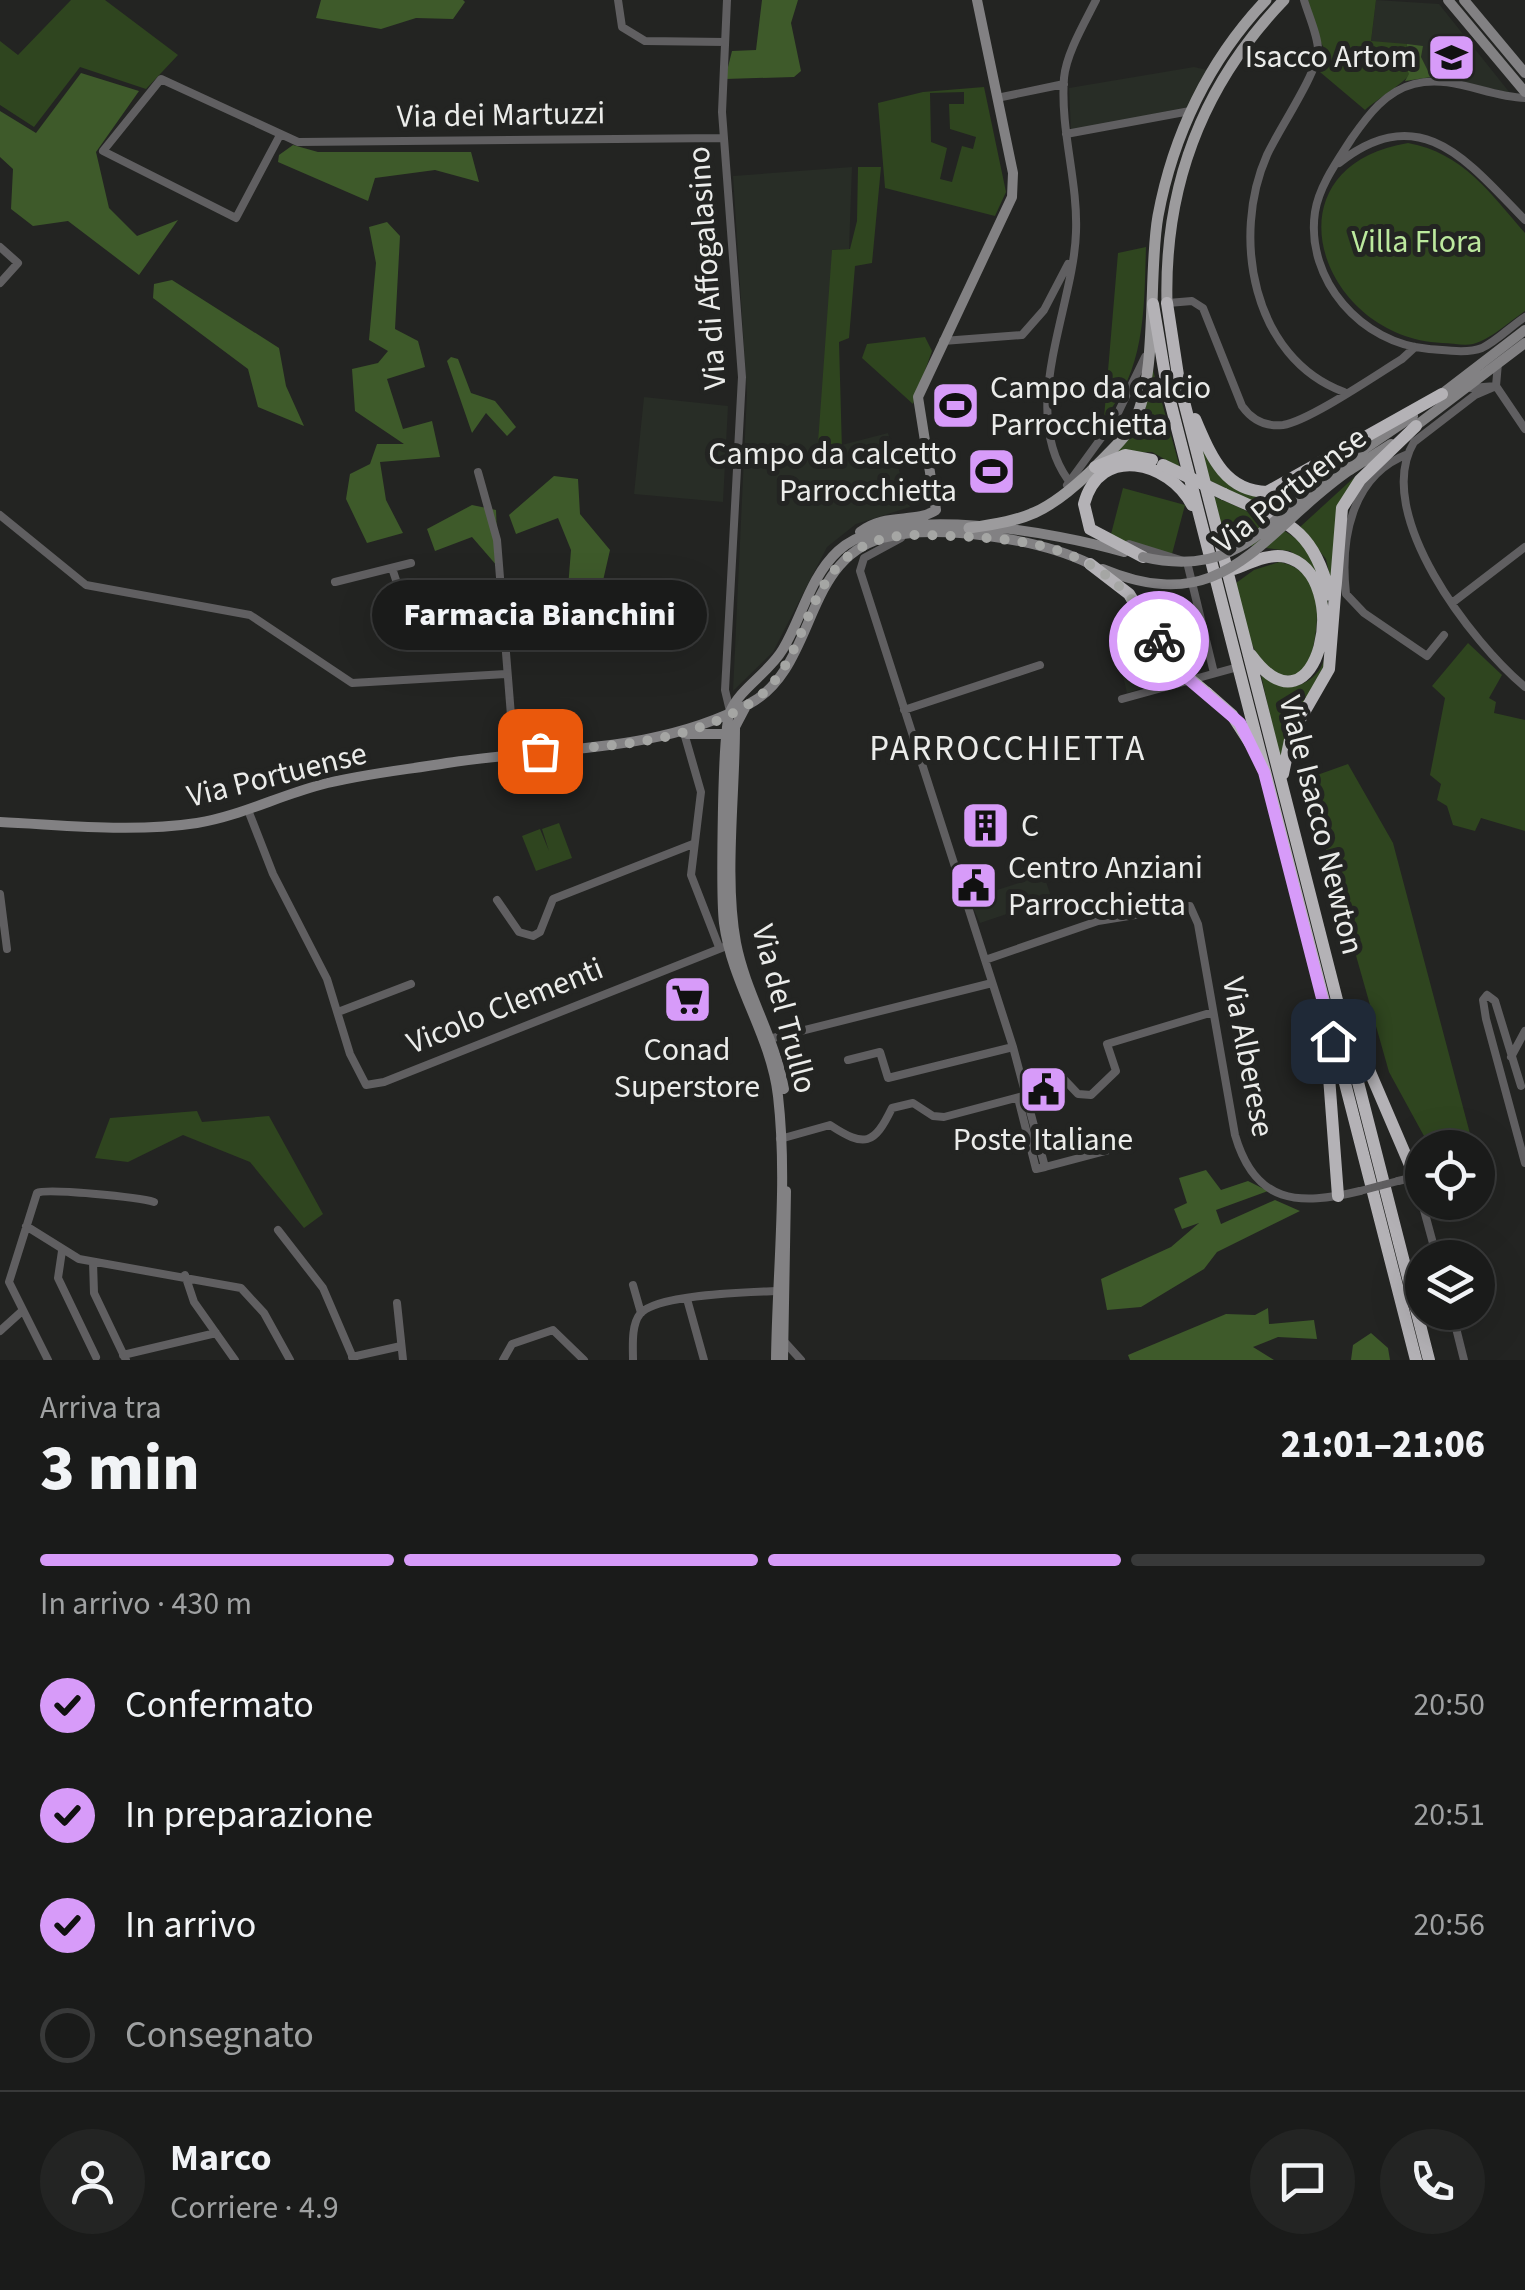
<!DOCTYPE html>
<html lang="it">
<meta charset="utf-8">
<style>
:root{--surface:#1a1b1a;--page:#232423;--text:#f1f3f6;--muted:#9fa1a2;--line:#383939;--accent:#d79bf9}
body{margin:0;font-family:"Source Sans 3",sans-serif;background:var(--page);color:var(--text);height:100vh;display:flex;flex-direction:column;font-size:38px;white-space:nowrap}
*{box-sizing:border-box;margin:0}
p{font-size:32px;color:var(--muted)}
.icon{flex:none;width:55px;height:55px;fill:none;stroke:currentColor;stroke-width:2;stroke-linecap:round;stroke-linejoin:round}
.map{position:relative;height:1360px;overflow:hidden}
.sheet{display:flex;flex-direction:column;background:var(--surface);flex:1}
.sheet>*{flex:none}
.fabs{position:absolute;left:1405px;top:1130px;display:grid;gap:20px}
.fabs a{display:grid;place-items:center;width:90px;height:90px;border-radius:50%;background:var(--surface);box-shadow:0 10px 40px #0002,0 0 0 2px var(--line);font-size:50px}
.pin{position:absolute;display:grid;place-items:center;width:85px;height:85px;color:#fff;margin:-42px;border-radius:20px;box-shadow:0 5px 15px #0006}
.courier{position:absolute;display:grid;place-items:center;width:100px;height:100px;margin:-50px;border:8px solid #d79bf9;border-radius:50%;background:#fff;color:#222;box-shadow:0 2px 12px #0007}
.bubble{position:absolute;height:70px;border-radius:35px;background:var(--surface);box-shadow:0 10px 40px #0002,0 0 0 2px var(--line);font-size:32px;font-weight:800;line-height:70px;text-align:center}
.headline em{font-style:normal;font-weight:800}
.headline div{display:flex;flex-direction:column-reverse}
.headline{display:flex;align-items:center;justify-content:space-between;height:170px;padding:0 40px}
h1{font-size:65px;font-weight:800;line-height:75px}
.bar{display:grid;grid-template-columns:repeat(4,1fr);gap:15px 10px;align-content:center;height:120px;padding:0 40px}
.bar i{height:12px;border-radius:8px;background:var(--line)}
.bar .current{background:var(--accent)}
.bar p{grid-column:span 4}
.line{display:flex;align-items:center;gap:25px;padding:0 40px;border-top:2px solid var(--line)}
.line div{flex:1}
.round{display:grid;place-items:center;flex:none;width:105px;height:105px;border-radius:52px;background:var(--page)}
ol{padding:0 40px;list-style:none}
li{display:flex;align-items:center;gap:30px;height:110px}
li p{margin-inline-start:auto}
li .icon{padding:10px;border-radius:50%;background:var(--accent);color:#111;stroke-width:4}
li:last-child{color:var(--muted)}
li i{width:55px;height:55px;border:5px solid var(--line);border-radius:50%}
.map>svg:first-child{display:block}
</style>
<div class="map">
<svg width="1525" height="1360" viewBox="0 0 1525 1360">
<rect width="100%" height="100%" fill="#232422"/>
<path fill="#282d26" d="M1376 0 1439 4 1510 93 1442 77 1405 81 1409 74 1371 41Z
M1194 67 1207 70 1188 107 1071 131 1069 88Z
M852 167 849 249 833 250 830 448 888 433 910 507 856 524 827 547 773 652 733 691 747 393 733 176Z
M644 397 728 406 723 502 634 494Z
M1148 629 1178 677 1127 693 1116 646Z
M1039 862 1052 899 980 923 969 899 1025 881 1021 868Z"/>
<path fill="#2f451f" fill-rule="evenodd" d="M71 0H105L178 55 146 89 80 67 34 127 0 105V41L18 55Z
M1308 0H1376L1371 41 1407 44 1405 63 1410 74C1404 83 1376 100 1365 110L1320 72 1327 68 1321 65 1325 50 1314 30Z
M984 87 1006 192 995 216 885 188 878 103 923 92ZM964 92V104H949L950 129 976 137 973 149 962 146 952 182 940 179 947 148 931 142 930 93Z
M1408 143C1463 153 1490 193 1525 233V311C1510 321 1490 340 1473 344 1464 346 1451 343 1442 343 1319 337 1262 167 1408 143Z
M858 167H881L872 263 855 266 849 338 839 342 842 451 825 458 818 443 832 250 850 249 857 221Z
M1146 247C1144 308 1146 369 1104 418L1118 253Z
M925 337 932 351 913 404 862 358 867 344Z
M1150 359 1180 468 1152 452 1116 454 1145 416Z
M974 396 976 413 935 417 933 400Z
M1196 437C1209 465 1236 502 1273 496 1287 494 1304 479 1316 473L1272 512 1209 480Z
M1359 473 1351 486 1332 585 1326 559 1300 527Z
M1123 488 1185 505 1172 554 1110 538Z
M1213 496C1244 510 1283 525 1308 549 1315 555 1317 568 1321 577 1346 647 1311 699 1280 759L1261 675C1275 686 1288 691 1304 683 1345 663 1320 600 1312 567L1290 551 1227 543Z
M1279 562C1331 572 1318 634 1307 671 1253 695 1245 620 1236 583L1254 570Z
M1468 643 1502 675 1489 698 1496 702 1494 713 1525 720V831L1481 818 1475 831 1453 825 1447 806 1437 800 1441 784 1430 775 1445 698 1432 686Z
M1348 764 1393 843 1473 1145 1430 1147 1389 1072 1306 779Z
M559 823 572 858 536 871 522 836 540 829 549 851 542 829Z
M197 1111 202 1122 269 1116 323 1214 304 1228 250 1162 183 1135 128 1162 95 1158 110 1118Z"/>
<path fill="#3e5a2a" d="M321 0H463L465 2 453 19 416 18 381 29 316 18Z
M762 0H798L791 23 801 71 794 77 725 79 732 51 756 50Z
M1407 44 1423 46 1421 57 1431 77 1405 81 1409 74 1405 63Z
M81 73 139 91 96 152 109 208 137 236 178 220 139 275 68 221 33 226 11 209 13 169 0 157V111L36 133Z
M293 145 318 152H471L479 182 435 170 375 178 368 201 278 162 279 155Z
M387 222 400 236 395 329 418 341 425 367 387 379 403 429 432 421 440 457 380 462 386 500 403 533 367 543 346 499 350 474 370 464 377 444H404L355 411 352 369 378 363 388 351 369 340 376 263 369 227Z
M172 280 279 348 286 386 304 426 258 407 248 369 153 298 154 284Z
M451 357 458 359 471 393 495 401 516 427 507 436 486 413 472 433 447 361Z
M554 476 578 479 580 514 610 550 594 620 566 613 571 550 558 518 516 534 509 515Z
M472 505 496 510 498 567 472 537 435 551 427 529Z
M1206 1170 1221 1190 1248 1181 1268 1191 1216 1210 1221 1224 1275 1200 1300 1211 1217 1252 1204 1269 1141 1307 1107 1310 1101 1279 1171 1247 1199 1223 1182 1229 1174 1209 1187 1203 1179 1178Z
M1268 1308 1269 1324 1314 1320 1317 1339 1278 1337 1253 1347 1274 1360H1130L1128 1355 1226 1314 1255 1315Z
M1371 1333 1388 1348 1390 1360H1351L1353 1345Z"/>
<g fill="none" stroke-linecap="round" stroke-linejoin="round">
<path stroke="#605f61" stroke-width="8" d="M618 0 622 27 645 41 725 42
M727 0 722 112 742 377 725 690 730 711
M1304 0C1308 14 1319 38 1318 52 1317 73 1278 131 1267 155 1231 236 1252 358 1344 392
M997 98 1064 84
M1525 98C1487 97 1452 74 1414 84 1386 91 1368 115 1352 138 1338 160 1319 186 1315 212 1305 280 1362 344 1429 349 1444 350 1467 354 1482 348 1497 341 1511 326 1525 317
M1066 134 1190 111
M280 135 236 218 103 151 161 79 298 142 723 138
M1339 163C1421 98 1469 163 1525 220
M0 247 18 263 0 283
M1168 303 1192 301 1203 308 1242 406C1252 420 1265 427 1283 425 1309 421 1376 375 1402 359L1415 347
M943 341 1022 335 1044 310 1068 264
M1471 388 1496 386 1498 363
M1525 429 1496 386 1475 395 1414 442C1371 513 1473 644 1525 687
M1408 454C1351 475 1340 540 1346 594L1364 613 1427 656 1444 635
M478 472 497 540 514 753
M1068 480C1018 410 1074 307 1076 232 1078 181 1060 130 1064 78 1066 54 1085 22 1096 0
M1067 485 1115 419 1145 357
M0 515 86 585 250 615 352 683 506 674
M901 538 864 558 860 571 1013 1047 1045 1167
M1129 544 1187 562 1214 673
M392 568 405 607 505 638
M335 582 411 563
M1452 603 1525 547
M1122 699 1238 667
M904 710 1040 665
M684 733 701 792 691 875 719 947
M248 810 273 874 327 979 350 1054 366 1085 384 1082 729 945
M0 894 7 949
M497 900 519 932 533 936 540 932 553 899 693 844
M985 960 1098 921 1190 906 1198 924 1235 1135C1255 1204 1298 1206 1360 1191
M1487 995 1483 1000 1486 1019 1525 1163
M1487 995 1495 1001 1521 1086
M338 1012 411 984
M769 1039 992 983
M1511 1057 1525 1031
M848 1060 880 1052 888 1078 1013 1047
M1023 1081 1059 1074 1078 1094 1091 1095 1116 1071 1107 1044 1213 1012
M1018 1098 1036 1169 1045 1167
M780 1139 830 1125C865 1148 874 1145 892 1108L913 1103 933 1116 944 1117 1027 1095
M1045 1167 1117 1148
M1398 1181 1415 1177 1437 1258
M26 1226 79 1259 241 1288 264 1313 290 1360
M278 1230 323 1288 354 1360
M62 1251 58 1278 96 1357
M93 1262 94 1293 126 1360
M185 1275 194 1302 235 1360
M633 1285 641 1313
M687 1299 704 1360
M397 1303 403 1360
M1452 1312 1464 1360
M0 1331 21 1312
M781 1338 801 1360
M123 1355 216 1333
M352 1357 401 1346
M48 1360 9 1282 37 1193C46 1188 138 1197 154 1202
M503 1360 512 1344 553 1330 584 1360
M633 1360C633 1347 631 1325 640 1314 656 1294 751 1292 777 1291"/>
<path stroke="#828183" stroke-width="10" d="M1448 0 1525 92
M1464 0 1525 73
M1439 396 1525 330
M1413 428 1525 343
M1345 462 1413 416
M1350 470 1391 444
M860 532C886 512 915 524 936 510L918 397 1012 197 1013 173 977 0
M745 708 735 727C735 795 724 878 736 943 746 994 775 1038 784 1089
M687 734H726
M0 822C66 825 131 833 197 823 240 816 278 796 320 785 361 774 405 770 447 763 549 747 656 754 749 704 817 668 802 560 883 538 938 523 1040 539 1090 564
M776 1360C777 1273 788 1182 778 1096 771 1035 732 984 724 923 721 898 722 728 730 712 740 688 769 673 783 649 802 617 810 577 838 551 891 501 1059 533 1124 552
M783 1360 786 1191"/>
<path stroke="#9c9b9d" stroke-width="11" d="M1167 303C1164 185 1202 85 1284 0
M969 528C1027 520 1047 513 1090 472 1105 456 1125 440 1135 420 1158 373 1148 271 1158 216 1173 135 1209 60 1266 0"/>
<path stroke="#b4b2b6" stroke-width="12" d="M1167 303 1179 382 1429 1360
M1153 304 1168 393 1416 1360
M1195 419C1210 453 1223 491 1267 492L1442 394
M1095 467 1125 455 1152 460
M1224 494C1287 523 1311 524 1330 595
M1143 557 1090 529 1084 504C1100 444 1169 461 1192 505
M1234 569C1250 563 1269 553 1286 557 1355 575 1318 746 1251 655
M1207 693 1232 715 1250 743
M1283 774 1291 735 1329 669 1342 508 1360 480 1416 426
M1349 1023 1415 1177
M1326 1037 1338 1196"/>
<path stroke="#605f61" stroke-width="8" d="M1360 1191 1398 1181"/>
<path stroke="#828183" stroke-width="10" d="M1143 557C1246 581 1272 511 1345 462
M1103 569C1227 621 1261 531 1350 470"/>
<path stroke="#b4b2b6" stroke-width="12" d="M1163 465 1224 494
M1090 564 1129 594 1172 664 1207 693"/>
</g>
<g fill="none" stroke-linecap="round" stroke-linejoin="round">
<path stroke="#a5a6a4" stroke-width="10" stroke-dasharray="0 18" d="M540 751C612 746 690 743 752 702 802 668 802 601 842 562 872 532 910 534 949 536 1042 539 1112 550 1159 641"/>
<path stroke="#d79bf9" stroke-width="12" d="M1159 641 1180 672 1240 723 1264 772 1333 1041"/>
</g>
<defs>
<symbol id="school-square" viewBox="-11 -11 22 22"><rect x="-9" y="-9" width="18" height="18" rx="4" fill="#d79bf9" stroke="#232422"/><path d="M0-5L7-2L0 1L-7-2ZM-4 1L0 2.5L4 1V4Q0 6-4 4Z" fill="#111"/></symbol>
<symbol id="stadium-square" viewBox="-11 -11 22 22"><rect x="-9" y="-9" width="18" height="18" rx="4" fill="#d79bf9" stroke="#232422"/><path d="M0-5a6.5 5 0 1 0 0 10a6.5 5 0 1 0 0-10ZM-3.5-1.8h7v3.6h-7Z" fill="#111"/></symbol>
<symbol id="building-square" viewBox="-11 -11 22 22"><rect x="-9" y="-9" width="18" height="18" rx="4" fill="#d79bf9" stroke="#232422"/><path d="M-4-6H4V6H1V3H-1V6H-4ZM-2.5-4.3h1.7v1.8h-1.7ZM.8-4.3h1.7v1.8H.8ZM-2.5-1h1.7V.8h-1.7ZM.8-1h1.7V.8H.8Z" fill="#111"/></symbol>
<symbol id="civic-square" viewBox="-11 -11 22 22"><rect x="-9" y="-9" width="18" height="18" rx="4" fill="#d79bf9" stroke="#232422"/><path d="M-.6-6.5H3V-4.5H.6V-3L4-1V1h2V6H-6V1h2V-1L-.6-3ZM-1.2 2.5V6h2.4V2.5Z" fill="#111"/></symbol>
<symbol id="supermarket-square" viewBox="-11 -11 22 22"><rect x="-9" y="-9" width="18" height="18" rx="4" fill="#d79bf9" stroke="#232422"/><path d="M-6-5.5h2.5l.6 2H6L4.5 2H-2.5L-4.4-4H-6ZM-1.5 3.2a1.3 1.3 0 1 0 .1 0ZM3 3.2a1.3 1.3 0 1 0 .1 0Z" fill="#111"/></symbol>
</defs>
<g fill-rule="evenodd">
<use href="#school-square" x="1424" y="30" width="55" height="55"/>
<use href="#stadium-square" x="928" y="378" width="55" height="55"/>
<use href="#stadium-square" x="964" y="444" width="55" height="55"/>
<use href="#building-square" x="958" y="798" width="55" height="55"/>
<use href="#civic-square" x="946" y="858" width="55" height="55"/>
<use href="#supermarket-square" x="660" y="972" width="55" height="55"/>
<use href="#civic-square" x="1016" y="1062" width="55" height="55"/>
</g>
<g text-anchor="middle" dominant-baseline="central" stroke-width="10" stroke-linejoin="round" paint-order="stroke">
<g font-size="32" fill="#ebecea" stroke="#232422" text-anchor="start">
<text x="1417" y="57" text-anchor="end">Isacco Artom</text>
<text x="990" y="388">Campo da calcio<tspan x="990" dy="37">Parrocchietta</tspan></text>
<text x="957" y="454" text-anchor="end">Campo da calcetto<tspan x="957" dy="37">Parrocchietta</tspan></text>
<text x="1021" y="826">C</text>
<text x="1008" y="868">Centro Anziani<tspan x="1008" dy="37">Parrocchietta</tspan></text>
<text x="687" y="1050" text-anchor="middle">Conad<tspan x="687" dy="37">Superstore</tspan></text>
<text x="1043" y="1140" text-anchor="middle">Poste Italiane</text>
</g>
<g font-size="32" fill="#ebecea" stroke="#232422">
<text transform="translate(501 115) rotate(-1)">Via dei Martuzzi</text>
<text transform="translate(707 268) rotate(-94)">Via di Affogalasino</text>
<text transform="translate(1290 490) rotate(-38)">Via Portuense</text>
<text transform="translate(277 775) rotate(-14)">Via Portuense</text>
<text transform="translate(1321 825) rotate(76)">Viale Isacco Newton</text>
<text transform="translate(505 1006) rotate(-22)">Vicolo Clementi</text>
<text transform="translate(784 1009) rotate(75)">Via del Trullo</text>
<text transform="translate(1248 1057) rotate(79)">Via Alberese</text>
</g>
<g font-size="32" fill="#bce99e" stroke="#232422">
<text x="1417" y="242">Villa Flora</text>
</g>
<g font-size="35" letter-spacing="2.5" fill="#ebecea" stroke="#232422">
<text x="1008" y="749">PARROCCHIETTA</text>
</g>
</g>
</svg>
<div class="fabs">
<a><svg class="icon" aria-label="locate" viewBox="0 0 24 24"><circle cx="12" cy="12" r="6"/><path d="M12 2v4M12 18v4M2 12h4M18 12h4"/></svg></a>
<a><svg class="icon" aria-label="layers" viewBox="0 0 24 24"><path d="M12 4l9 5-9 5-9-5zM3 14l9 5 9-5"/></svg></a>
</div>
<div class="pin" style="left:540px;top:751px;background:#ea580c"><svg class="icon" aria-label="bag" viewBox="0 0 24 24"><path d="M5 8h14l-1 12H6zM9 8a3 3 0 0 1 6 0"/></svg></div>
<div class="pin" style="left:1333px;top:1041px;background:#1f2937"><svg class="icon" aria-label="home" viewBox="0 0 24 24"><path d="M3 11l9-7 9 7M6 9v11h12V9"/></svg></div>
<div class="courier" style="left:1159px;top:641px"><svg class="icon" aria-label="bike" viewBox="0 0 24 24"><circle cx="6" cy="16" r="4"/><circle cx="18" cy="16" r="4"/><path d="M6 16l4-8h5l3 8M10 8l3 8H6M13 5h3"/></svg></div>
<div class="bubble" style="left:372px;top:580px;width:335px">Farmacia Bianchini</div>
</div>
<section class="sheet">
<div class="headline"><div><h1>3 min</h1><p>Arriva tra</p></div><em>21:01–21:06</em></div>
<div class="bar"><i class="current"></i><i class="current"></i><i class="current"></i><i></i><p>In arrivo · 430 m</p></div>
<ol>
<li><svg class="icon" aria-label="check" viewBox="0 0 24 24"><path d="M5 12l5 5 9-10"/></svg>Confermato<p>20:50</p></li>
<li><svg class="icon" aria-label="check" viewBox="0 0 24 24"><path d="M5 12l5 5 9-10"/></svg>In preparazione<p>20:51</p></li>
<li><svg class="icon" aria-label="check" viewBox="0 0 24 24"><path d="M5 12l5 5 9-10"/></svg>In arrivo<p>20:56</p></li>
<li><i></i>Consegnato</li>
</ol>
<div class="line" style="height:180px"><a class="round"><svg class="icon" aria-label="person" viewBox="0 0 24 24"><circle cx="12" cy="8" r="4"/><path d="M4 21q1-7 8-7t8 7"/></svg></a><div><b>Marco</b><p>Corriere · 4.9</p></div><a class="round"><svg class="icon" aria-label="chat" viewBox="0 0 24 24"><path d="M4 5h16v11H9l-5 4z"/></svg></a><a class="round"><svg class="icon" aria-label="phone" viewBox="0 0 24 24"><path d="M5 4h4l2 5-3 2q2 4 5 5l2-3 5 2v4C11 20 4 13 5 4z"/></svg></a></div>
</section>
